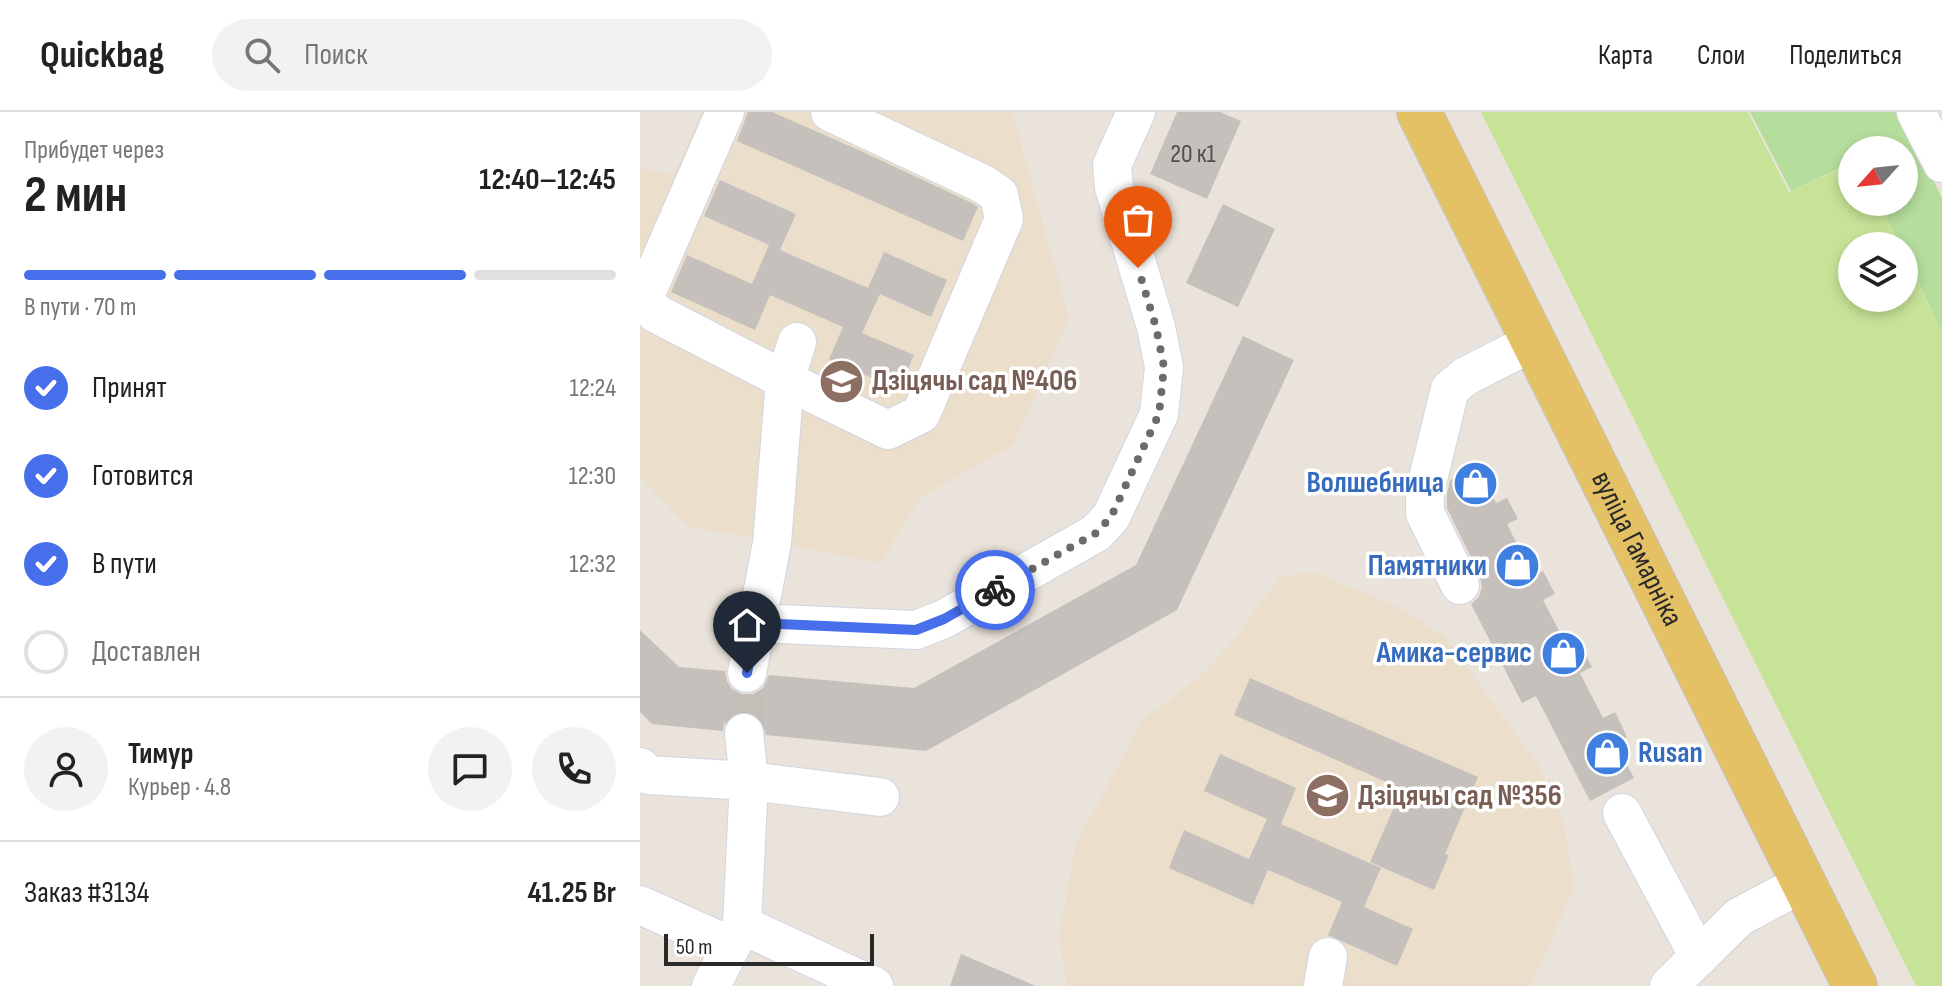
<!DOCTYPE html>
<html lang="ru">
<meta charset="utf-8">
<style>
:root{--surface:#fff;--page:#f2f2f2;--text:#222;--muted:#767676;--line:#e0e0e0;--accent:#476eeb}
body{margin:0;font-family:"Sofia Sans Condensed",sans-serif;background:var(--page);color:var(--text);height:100vh;display:flex;flex-direction:column;font-size:30px;white-space:nowrap}
*{box-sizing:border-box;margin:0}
p{font-size:26px;color:var(--muted)}
.icon{flex:none;width:44px;height:44px;fill:none;stroke:currentColor;stroke-width:2;stroke-linecap:round;stroke-linejoin:round}
.map{position:relative;flex:1;overflow:hidden}
.sheet{display:flex;flex-direction:column;background:var(--surface);width:640px}
.sheet>*{flex:none}
.needle{width:52px;rotate:243deg}
.tools{position:absolute;left:1198px;top:24px;display:grid;gap:16px}
.tools a{display:grid;place-items:center;width:80px;height:80px;border-radius:50%;background:var(--surface);box-shadow:0 4px 12px #0003;font-size:40px}
.scale{position:absolute;left:24px;bottom:20px;width:210px;box-sizing:border-box;padding-left:8px;border:4px solid #292929;border-top:0;font-size:22px;line-height:28px;white-space:nowrap;color:#292929;-webkit-text-stroke:6px #fff;paint-order:stroke}
.pin{position:absolute;display:grid;place-items:center;width:68px;height:68px;color:#fff;margin:-82px -34px;border-radius:50% 50% 50% 0;rotate:-45deg;box-shadow:0 0 8px #0007}
.pin .icon{rotate:45deg}
.courier{position:absolute;display:grid;place-items:center;width:80px;height:80px;margin:-40px;border:6px solid #476eeb;border-radius:50%;background:#fff;color:#222;box-shadow:0 2px 10px #0007}
.head em{font-style:normal;font-weight:700}
.head div{display:flex;flex-direction:column-reverse}
.head{display:flex;align-items:center;justify-content:space-between;height:136px;padding:0 24px}
h1{font-size:52px;font-weight:700;line-height:60px}
.bar{display:grid;grid-template-columns:repeat(4,1fr);gap:12px 8px;align-content:center;height:96px;padding:0 24px}
.bar i{height:10px;border-radius:6px;background:var(--line)}
.bar .on{background:var(--accent)}
.bar p{grid-column:span 4}
.line{display:flex;align-items:center;gap:20px;padding:0 24px;border-top:2px solid var(--line)}
.line div{flex:1}
.round{display:grid;place-items:center;flex:none;width:84px;height:84px;border-radius:42px;background:var(--page)}
ol{padding:0 24px;list-style:none}
li{display:flex;align-items:center;gap:24px;height:88px}
li p{margin-inline-start:auto}
li .icon{padding:8px;border-radius:50%;background:var(--accent);color:#fff;stroke-width:4}
li:last-child{color:var(--muted)}
li i{width:44px;height:44px;border:4px solid var(--line);border-radius:50%}
header{display:flex;align-items:center;gap:48px;box-sizing:border-box;height:112px;padding:0 40px;background:var(--surface);border-bottom:2px solid var(--line)}
header strong{font-size:38px}
nav{display:flex;gap:44px;margin-inline-start:auto;font-size:28px}
.search{width:560px;height:72px;background:var(--page);display:flex;align-items:center;gap:20px;box-sizing:border-box;padding:0 28px;border-radius:44px;color:var(--muted);font-size:30px}
main{display:flex;flex:1;min-height:0}
.map>svg:first-child{display:block}
</style>
<header>
<strong>Quickbag</strong>
<div class="search"><svg class="icon" aria-label="search" viewBox="0 0 24 24"><circle cx="10" cy="10" r="6"/><path d="M15 15l6 6"/></svg>Поиск</div>
<nav><a>Карта</a><a>Слои</a><a>Поделиться</a></nav>
</header>
<main>
<section class="sheet">
<div class="head"><div><h1>2 мин</h1><p>Прибудет через</p></div><em>12:40–12:45</em></div>
<div class="bar"><i class="on"></i><i class="on"></i><i class="on"></i><i></i><p>В пути · 70 m</p></div>
<ol>
<li><svg class="icon" aria-label="check" viewBox="0 0 24 24"><path d="M5 12l5 5 9-10"/></svg>Принят<p>12:24</p></li>
<li><svg class="icon" aria-label="check" viewBox="0 0 24 24"><path d="M5 12l5 5 9-10"/></svg>Готовится<p>12:30</p></li>
<li><svg class="icon" aria-label="check" viewBox="0 0 24 24"><path d="M5 12l5 5 9-10"/></svg>В пути<p>12:32</p></li>
<li><i></i>Доставлен</li>
</ol>
<div class="line" style="height:144px"><a class="round"><svg class="icon" aria-label="person" viewBox="0 0 24 24"><circle cx="12" cy="8" r="4"/><path d="M4 21q1-7 8-7t8 7"/></svg></a><div><b>Тимур</b><p>Курьер · 4.8</p></div><a class="round"><svg class="icon" aria-label="chat" viewBox="0 0 24 24"><path d="M4 5h16v11H9l-5 4z"/></svg></a><a class="round"><svg class="icon" aria-label="phone" viewBox="0 0 24 24"><path d="M5 4h4l2 5-3 2q2 4 5 5l2-3 5 2v4C11 20 4 13 5 4z"/></svg></a></div>
<div class="line" style="height:104px"><div>Заказ #3134</div><b>41.25 Br</b></div>
</section>
<div class="map">
<svg width="1302" height="874" viewBox="0 0 1302 874">
<rect width="100%" height="100%" fill="#eae3db"/>
<path fill="#ebdfcc" d="M62 0H372L429 206 373 333 281 385 240 451 48 414 0 365V56L33 63Z
M673 460 755 493 803 523 899 653 924 714 934 776 891 874H427L419 824 435 734 502 609 559 565 597 525 639 465Z"/>
<path fill="#b5dd9c" d="M1110 0H1260L1302 86V220L1264 141V134H1260L1239 90H1264V38H1212V55L1207 53 1151 79Z"/>
<path fill="#c7e398" d="M841 0H1108L1149 80 1207 54 1212 56V90H1239L1260 134H1212V186H1264V142L1302 220V874H1276Z"/>
<path fill="#c5c0bb" d="M108 0H132L221 39 332 91 338 95 323 129 97 29Z
M537 0H580L601 9 567 87 510 62Z
M80 68 156 102 140 138 228 176 244 140 307 168 291 205 240 182 222 221 274 243 259 278 189 247 203 215 130 183 115 218 31 180 47 143 112 172 129 133 64 104Z
M583 92 635 117 598 195 546 171Z
M603 224 654 248 537 498 286 639 126 623 121 608 112 601 102 599 91 604 84 611 83 619 12 612 0 600V518L39 555 85 559 87 569 92 577 102 582H113L123 576 129 563 274 576 496 453Z
M837 354 856 391 867 386 878 407 867 412 893 464 903 459 915 482 903 488 928 536 939 530 952 555 940 561 963 606 975 600 987 625 976 631 994 666 950 689 896 584 882 591 831 492 839 485 842 475 840 464 807 396V382L810 368Z
M610 566 838 665 805 742 809 743 794 778 730 750 762 677 594 603Z
M580 642 656 676 641 712 741 756 724 795 773 817 757 854 688 823 702 790 628 758 613 793 529 756 544 718 609 747 627 707 564 679Z
M321 842 396 874H310Z"/>
<g fill="none" stroke-linecap="round" stroke-linejoin="round">
<path stroke="#c3beb7" stroke-width="38" stroke-dasharray="38 19" stroke-linecap="butt" d="M104 621 107 561"/>
<defs>
<path id="minor" d="M85 0 4 186 15 201 145 268 248 318 281 302 364 107 359 83 343 72 190 0
M1276 0 1302 51
M820 473 785 401V379L810 277 826 264 893 230
M116 511 276 518 304 507 456 421 471 405 519 302 524 255 516 215 474 75 472 53 496 0
M107 561 132 431 145 268 157 230
M0 655 8 663 109 669 240 685
M982 701 1059 845
M0 793 91 834
M102 813 234 874
M71 874 102 813 109 669 104 621
M683 874 688 845
M1029 874 1099 805 1163 771"/>
<g id="major">
<path id="s1" d="M779 0 1215 874"/>
</g>
</defs>
<use href="#minor" stroke="#d1d5e1" stroke-width="40"/>
<use href="#major" stroke="#c3c3c3" stroke-width="46"/>
<use href="#minor" stroke="#fff" stroke-width="38"/>
<use href="#major" stroke="#e5c165" stroke-width="44"/>
</g>
<g fill="none" stroke-linecap="round" stroke-linejoin="round">
<path stroke="#6d6a67" stroke-width="8" stroke-dasharray="0 14.4" d="M355 478 456 421 471 405 519 302 524 255 516 215 498 156"/>
<path stroke="#476eeb" stroke-width="10" d="M107 561 116 511 276 518 304 507 355 478"/>
</g>
<defs>
<symbol id="school-disc" viewBox="-11 -11 22 22"><circle r="9.5" fill="#8d6e63" stroke="#fff"/><path d="M0-5L7-2L0 1L-7-2ZM-4 1L0 2.5L4 1V4Q0 6-4 4Z" fill="#fff"/></symbol>
<symbol id="shop-disc" viewBox="-11 -11 22 22"><circle r="9.5" fill="#3f7fe0" stroke="#fff"/><path d="M-5-2.5h2.3a2.7 3.5 0 0 1 5.4 0H5L5.5 6h-11ZM-1.5-2.5h3a1.5 2.3 0 0 0-3 0Z" fill="#fff"/></symbol>
</defs>
<g fill-rule="evenodd">
<use href="#school-disc" x="176" y="244" width="51" height="51"/>
<use href="#shop-disc" x="810" y="346" width="51" height="51"/>
<use href="#shop-disc" x="852" y="428" width="51" height="51"/>
<use href="#shop-disc" x="898" y="516" width="51" height="51"/>
<use href="#shop-disc" x="942" y="616" width="51" height="51"/>
<use href="#school-disc" x="662" y="658" width="51" height="51"/>
</g>
<g text-anchor="middle" dominant-baseline="central" stroke-width="7" stroke-linejoin="round" paint-order="stroke">
<g font-size="26" fill="#504f4e">
<text x="553" y="42">20 к1</text>
</g>
<g font-size="30" font-weight="bold" fill="#785e54" stroke="#fff" text-anchor="start">
<text x="232" y="269">Дзіцячы сад №406</text>
<text x="718" y="684">Дзіцячы сад №356</text>
</g>
<g font-size="30" font-weight="bold" fill="#366cbe" stroke="#fff" text-anchor="end">
<text x="804" y="371">Волшебница</text>
<text x="847" y="454">Памятники</text>
<text x="892" y="541">Амика-сервис</text>
<text x="998" y="641" text-anchor="start">Rusan</text>
</g>
<g font-size="30" fill="#292929" stroke="#fff">
<text stroke="none"><textPath href="#s1" startOffset="488">вуліца Гамарніка</textPath></text>
</g>
</g>
</svg>
<div class="tools">
<a><svg class="needle" viewBox="-14 -14 28 28"><path d="M0-13l5 13h-10z" fill="#e53935"/><path d="M0 13l5-13h-10z" fill="#767676"/></svg></a>
<a><svg class="icon" aria-label="layers" viewBox="0 0 24 24"><path d="M12 4l9 5-9 5-9-5zM3 14l9 5 9-5"/></svg></a>
</div>
<div class="scale">50 m</div>
<div class="pin" style="left:498px;top:156px;background:#ea580c"><svg class="icon" aria-label="bag" viewBox="0 0 24 24"><path d="M5 8h14l-1 12H6zM9 8a3 3 0 0 1 6 0"/></svg></div>
<div class="pin" style="left:107px;top:561px;background:#1f2937"><svg class="icon" aria-label="home" viewBox="0 0 24 24"><path d="M3 11l9-7 9 7M6 9v11h12V9"/></svg></div>
<div class="courier" style="left:355px;top:478px"><svg class="icon" aria-label="bike" viewBox="0 0 24 24"><circle cx="6" cy="16" r="4"/><circle cx="18" cy="16" r="4"/><path d="M6 16l4-8h5l3 8M10 8l3 8H6M13 5h3"/></svg></div>
</div>
</main>
